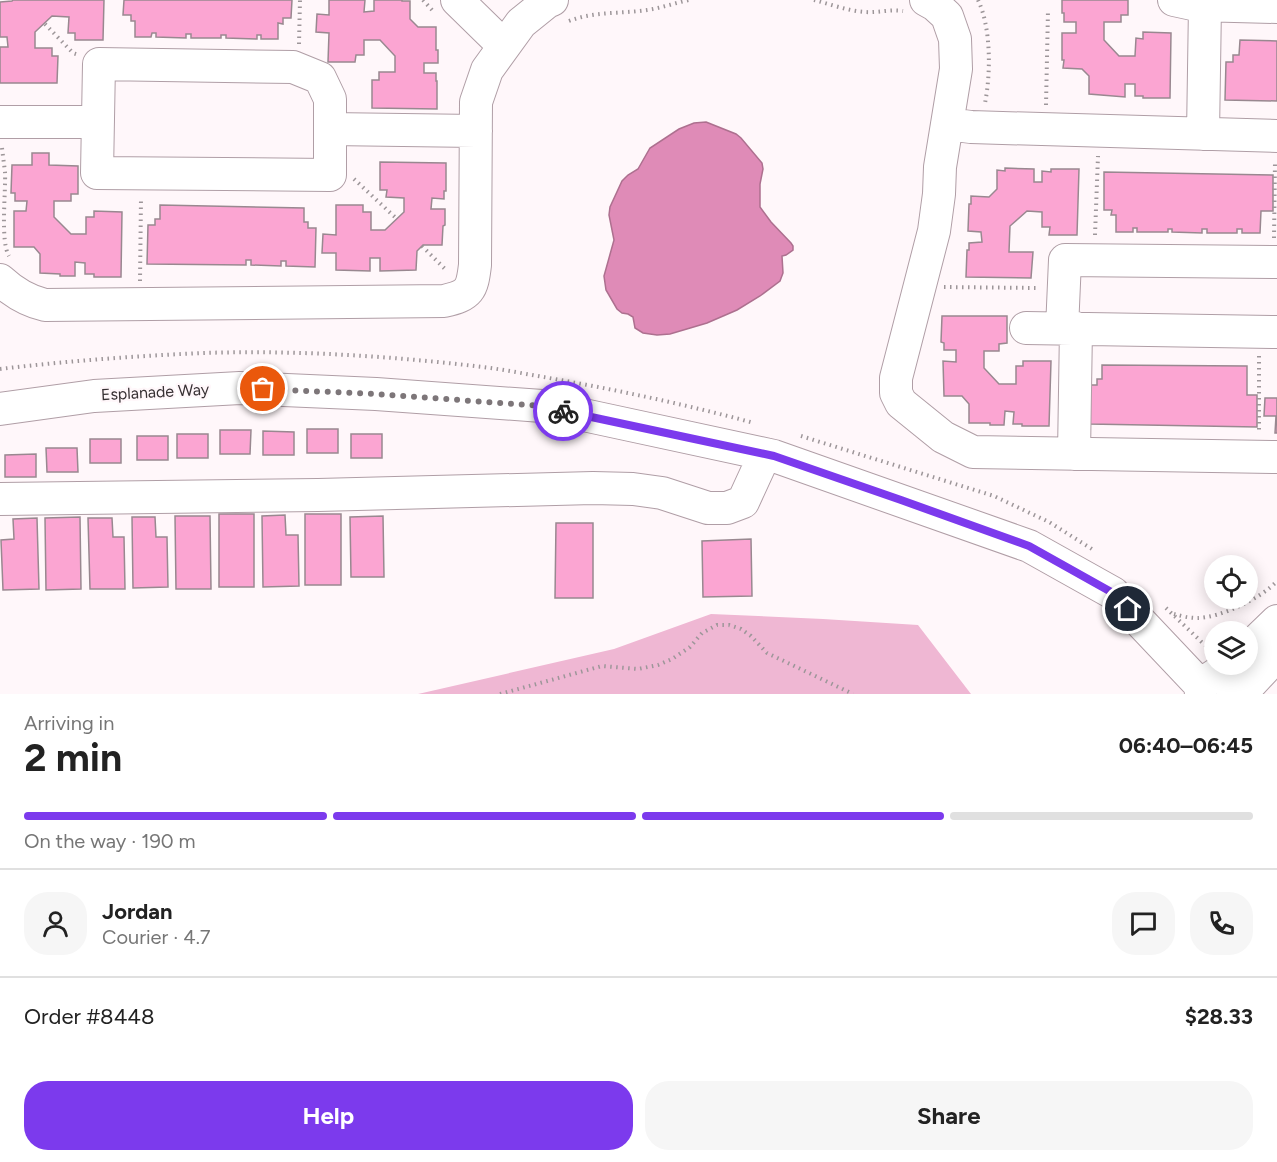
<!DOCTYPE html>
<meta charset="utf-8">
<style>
:root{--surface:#fff;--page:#f6f6f6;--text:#222;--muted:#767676;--line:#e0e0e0;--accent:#7c3aed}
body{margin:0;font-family:Figtree,sans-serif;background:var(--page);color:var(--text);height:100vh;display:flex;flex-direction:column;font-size:22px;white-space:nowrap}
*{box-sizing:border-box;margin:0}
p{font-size:20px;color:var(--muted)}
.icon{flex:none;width:33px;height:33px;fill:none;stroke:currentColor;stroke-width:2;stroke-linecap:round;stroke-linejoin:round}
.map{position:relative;height:694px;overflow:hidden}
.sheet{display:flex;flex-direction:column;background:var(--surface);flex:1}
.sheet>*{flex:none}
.buttons{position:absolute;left:1204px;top:555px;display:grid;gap:12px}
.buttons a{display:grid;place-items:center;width:54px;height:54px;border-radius:50%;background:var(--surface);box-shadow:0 3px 15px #0003;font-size:30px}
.pin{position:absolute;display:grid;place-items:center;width:51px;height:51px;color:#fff;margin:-26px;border:3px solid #fff;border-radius:50%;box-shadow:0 2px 6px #0007}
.courier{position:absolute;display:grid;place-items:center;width:60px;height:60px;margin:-30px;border:4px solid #7c3aed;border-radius:50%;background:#fff;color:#222;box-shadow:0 2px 8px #0007}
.headline em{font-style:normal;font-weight:700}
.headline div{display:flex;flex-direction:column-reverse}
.headline{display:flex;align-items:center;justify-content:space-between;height:102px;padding:0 24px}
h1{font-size:39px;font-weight:700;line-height:45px}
.bar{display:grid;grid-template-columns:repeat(4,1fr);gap:9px 6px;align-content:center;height:72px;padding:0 24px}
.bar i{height:8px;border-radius:4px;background:var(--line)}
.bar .on{background:var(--accent)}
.bar p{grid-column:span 4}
.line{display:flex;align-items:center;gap:15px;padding:0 24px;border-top:2px solid var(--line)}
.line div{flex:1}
.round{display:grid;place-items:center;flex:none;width:63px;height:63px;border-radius:24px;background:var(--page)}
.button{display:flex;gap:12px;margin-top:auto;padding:12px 24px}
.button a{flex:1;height:69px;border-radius:24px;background:var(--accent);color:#fff;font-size:24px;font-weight:700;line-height:69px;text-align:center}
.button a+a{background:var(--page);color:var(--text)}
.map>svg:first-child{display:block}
</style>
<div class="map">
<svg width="1277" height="694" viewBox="0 0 1277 694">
<rect width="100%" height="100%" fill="#fff7fa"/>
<path fill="#efb7d3" d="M711 614 823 619 918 625 971 694H418L614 649Z"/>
<path fill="#df8bb7" stroke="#ad708f" stroke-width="1.5" d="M706 122 736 134 741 138 762 163 763 169 760 184V207L771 222 791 243 793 246V250L786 255 782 256 783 273 780 281 760 296 737 310 707 323 670 334 657 335 643 333 635 328 633 317 628 314 622 313 617 309 606 290 604 276 614 240 609 215 610 207 622 181 628 175 638 169 650 148 679 129 694 123Z"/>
<path fill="#fba5d2" stroke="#998890" stroke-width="1.5" d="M13 0H104L103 40H75V33H68L69 17 52 16 35 32V48H52V56H58L57 83H0V47H8L7 37H0V2L12 1Z
M124 0H292L291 18H283V24L278 23V39H261V35H257V39L226 38V35H221V38H191V34H186V38L156 37V33H152L151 37H135V21H131V15H123Z
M329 0H365L364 12 374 11V0H402V1H410V19L418 27H436V50H438V63H424V73H436V81H437V109L372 108V80H379V72H395V56L380 40H364V55H356L355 62H328L329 33 316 32 317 14 329 15Z
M1062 0H1128V15H1121V22H1104V40L1119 56H1135L1136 38 1143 39V32L1171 33 1170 98H1143V96H1135V84H1125V97L1089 94V76L1082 69 1063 68 1064 60H1062V33H1076V22H1064V13H1062Z
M1240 40 1277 41V101L1225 100 1226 62H1233V55H1239Z
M32 153H49V165L78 166V194H71V201H54V217L71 234H86V217H94V211L122 212 121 277H94V274H85V263L75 262V276H60V274L40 273V254L34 247H14V211H26L27 201H15V193H11L12 165H32Z
M380 162 446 163V191H444V199L432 198 431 209H445V225L443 226 442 245H423L417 251 416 270 380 271V258H370V271L336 270V253H322L323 234 336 235V205H363V212H371V230H385L404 212V198L386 197 387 190H380Z
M1005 168 1034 169V182H1042V171L1051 172V169H1079L1077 235H1049L1050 227H1042V212L1027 211 1010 226 1009 252H1033L1031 278 966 277 967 250H969V243L982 242 981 232 968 231 969 204H971V196L989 197 997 189V170L1005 171Z
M1104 172 1273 175V211H1261L1260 233H1242V229H1237V233H1207V229H1202V233L1172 232V229H1168V232H1137V228H1133V232H1116V215H1111L1112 210H1104Z
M160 205 304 208V222H308V228H316L315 267 286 266V261H281V266L251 265V260H246V265L147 264 148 225H155V219H160Z
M942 316H1007V343L999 344V351H984V368L999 384H1016V366H1023V361H1051L1049 426H1022V424H1013L1014 412 1005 411 1004 425H990V423H969V404L962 396H944L943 361 956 362V350H944V343L941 342Z
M1102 365 1247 366V395H1257V427L1089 424 1090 385H1097V379H1102Z
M1265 398H1277V433H1275L1276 416H1264Z
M307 429H338V453H307Z
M220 430H251L250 454H220Z
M263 431 294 432V455H263Z
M177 434H208V458H177Z
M351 434H382V458H351Z
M137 436H168V460H137Z
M90 439H121V463H90Z
M46 448H77L78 472H47Z
M36 454V477H5V455Z
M219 514H254V587H219Z
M305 514H341V585H305Z
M285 515 286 535H298L299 586 263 587 262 516Z
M175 516H210L211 589H176Z
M383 516 384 577H351L350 517Z
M80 517 81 589 46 590 45 518Z
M132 517H155L156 537H167L168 587 133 588Z
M37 518 39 589 3 590 1 540 14 539 13 519Z
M88 518H112L113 537H124L125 589H90Z
M556 523H593V598H555Z
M751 539 752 596 703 597 702 541Z"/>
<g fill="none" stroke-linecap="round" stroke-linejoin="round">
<defs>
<path id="minor" d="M457 0 504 46
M926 0 935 5 947 16 955 39 956 69 940 167 939 194 934 231 896 378V393L901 403 943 437 973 452 1277 457
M1174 0 1197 5 1277 7
M99 64 293 67 320 78 330 99V175L97 173Z
M0 122H98
M947 124 971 127 1277 136
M330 129 476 131
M1203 134 1205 5
M0 280C13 292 27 301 45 305L444 301C470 295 472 290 475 265L476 102 487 70 521 23 547 2 552 0
M1026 328 1277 332
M1062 329 1065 260 1277 262
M0 409 94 396 240 388 376 394 542 406 774 456 1029 546 1113 593 1200 685 1201 694
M1074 454 1076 328
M0 499 318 495 593 488 633 489 662 493 708 508H727L743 502 765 454
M1248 649 1277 621
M1200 685 1232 664
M1233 694 1250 684 1277 655"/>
</defs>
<use href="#minor" stroke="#b09ea6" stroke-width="34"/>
<path stroke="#9d9699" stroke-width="4" stroke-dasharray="1.5 4.5" stroke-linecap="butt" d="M423 0 432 10
M814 0C830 4 848 11 865 12 878 13 890 9 903 11
M978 0C991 27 991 73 985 103
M569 21C595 11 621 14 647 10 661 8 675 3 689 0
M45 24 73 53 76 54
M299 44 300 0
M1046 105 1048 10
M2 148C3 156 4 164 5 172 6 192 0 241 9 256
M354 179 397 219
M1095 235 1098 156
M1274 238 1275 162
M422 246 446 270
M140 281 141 198
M944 287 1038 288
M1259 356V432
M0 369C67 361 135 356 203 353 296 350 391 356 483 367 507 370 531 375 555 379 622 391 688 405 754 423
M801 436 994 496 1049 522 1092 549
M1166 608 1210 650
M1174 614C1181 616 1189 618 1197 618 1220 618 1262 598 1277 581
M500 694 602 666 638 669 658 665 672 659 690 647 702 633 717 625H729L741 629 751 636 767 653 853 694"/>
<use href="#minor" stroke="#fff" stroke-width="32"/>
</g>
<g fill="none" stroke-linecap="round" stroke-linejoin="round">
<path stroke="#7d7679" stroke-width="6" stroke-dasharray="0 10.8" d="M263 389 376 394 542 406 563 411"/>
<path stroke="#7c3aed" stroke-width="8" d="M563 411 774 456 901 500 1029 546 1113 593 1128 609"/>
</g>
<g text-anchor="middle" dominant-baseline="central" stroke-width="4.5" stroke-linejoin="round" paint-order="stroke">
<g font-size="16" fill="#373033" stroke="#fff7fa">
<text transform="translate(155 392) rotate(-3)">Esplanade Way</text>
</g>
</g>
</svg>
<div class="buttons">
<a><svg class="icon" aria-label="locate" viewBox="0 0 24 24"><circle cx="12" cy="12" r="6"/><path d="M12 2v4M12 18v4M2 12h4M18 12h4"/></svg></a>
<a><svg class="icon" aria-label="layers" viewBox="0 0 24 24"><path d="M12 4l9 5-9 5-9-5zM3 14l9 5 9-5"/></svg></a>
</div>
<div class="pin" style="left:263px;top:389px;background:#ea580c"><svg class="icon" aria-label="bag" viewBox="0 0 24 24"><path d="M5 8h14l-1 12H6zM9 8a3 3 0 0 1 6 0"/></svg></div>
<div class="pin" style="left:1128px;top:609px;background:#1f2937"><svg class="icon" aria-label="home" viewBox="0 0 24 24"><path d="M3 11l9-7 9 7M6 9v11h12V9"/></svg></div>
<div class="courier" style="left:563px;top:411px"><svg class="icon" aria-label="bike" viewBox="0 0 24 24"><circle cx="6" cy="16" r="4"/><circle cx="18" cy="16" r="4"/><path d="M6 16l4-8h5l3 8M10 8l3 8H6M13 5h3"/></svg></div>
</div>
<section class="sheet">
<div class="headline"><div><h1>2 min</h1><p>Arriving in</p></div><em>06:40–06:45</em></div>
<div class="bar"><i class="on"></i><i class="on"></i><i class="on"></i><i></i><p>On the way · 190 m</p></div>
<div class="line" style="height:108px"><a class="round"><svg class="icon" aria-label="person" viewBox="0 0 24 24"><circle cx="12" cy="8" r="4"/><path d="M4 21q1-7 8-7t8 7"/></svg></a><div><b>Jordan</b><p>Courier · 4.7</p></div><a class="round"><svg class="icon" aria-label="chat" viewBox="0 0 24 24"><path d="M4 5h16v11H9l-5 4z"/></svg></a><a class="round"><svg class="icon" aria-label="phone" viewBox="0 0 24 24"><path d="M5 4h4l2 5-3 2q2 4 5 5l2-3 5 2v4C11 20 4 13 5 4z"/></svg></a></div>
<div class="line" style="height:78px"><div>Order #8448</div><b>$28.33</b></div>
<div class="button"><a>Help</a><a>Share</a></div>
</section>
